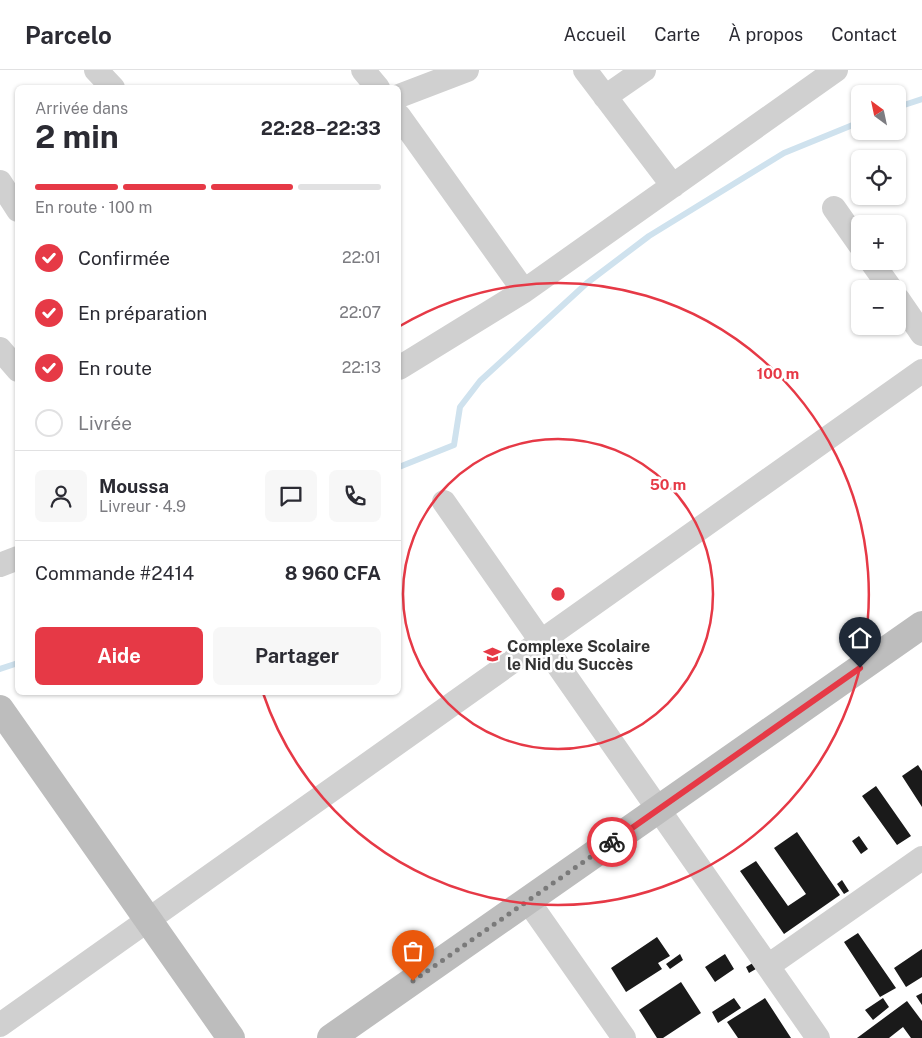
<!DOCTYPE html>
<html lang="fr">
<meta charset="utf-8">
<style>
:root{--surface:#fff;--page:#f7f7f7;--text:#2b2b33;--muted:#7c7c81;--line:#e1e1e2;--accent:#e63946}
body{margin:0;font-family:"Public Sans",sans-serif;background:var(--page);color:var(--text);height:100vh;display:flex;flex-direction:column;font-size:19px;white-space:nowrap}
*{box-sizing:border-box;margin:0}
p{font-size:16px;color:var(--muted)}
.icon{flex:none;width:28px;height:28px;fill:none;stroke:currentColor;stroke-width:2;stroke-linecap:round;stroke-linejoin:round}
.map{position:relative;flex:1;overflow:hidden}
.details{position:absolute;left:15px;top:15px;width:386px;height:610px;display:flex;flex-direction:column;background:var(--surface);border-radius:8px;box-shadow:0 1px 4px #0004}
.details>*{flex:none}
.needle{width:32px;rotate:327deg}
.controls{position:absolute;left:851px;top:15px;display:grid;gap:10px}
.controls a{display:grid;place-items:center;width:55px;height:55px;border-radius:8px;background:var(--surface);box-shadow:0 1px 4px #0004;font-size:25px}
.pin{position:absolute;display:grid;place-items:center;width:42px;height:42px;color:#fff;margin:-51px -21px;border-radius:50% 50% 50% 0;rotate:-45deg;box-shadow:0 0 5px #0007}
.pin .icon{rotate:45deg}
.courier{position:absolute;display:grid;place-items:center;width:50px;height:50px;margin:-25px;border:4px solid #e63946;border-radius:50%;background:#fff;color:#222;box-shadow:0 1px 6px #0007}
.headline em{font-style:normal;font-weight:700}
.headline div{display:flex;flex-direction:column-reverse}
.headline{display:flex;align-items:center;justify-content:space-between;height:85px;padding:0 20px}
h1{font-size:32px;font-weight:700;line-height:38px}
.bar{display:grid;grid-template-columns:repeat(4,1fr);gap:8px 5px;align-content:center;height:60px;padding:0 20px}
.bar i{height:6px;border-radius:4px;background:var(--line)}
.bar .active{background:var(--accent)}
.bar p{grid-column:span 4}
.line{display:flex;align-items:center;gap:12px;padding:0 20px;border-top:1px solid var(--line)}
.line div{flex:1}
.round{display:grid;place-items:center;flex:none;width:52px;height:52px;border-radius:8px;background:var(--page)}
ol{padding:0 20px;list-style:none}
li{display:flex;align-items:center;gap:15px;height:55px}
li p{margin-inline-start:auto}
li .icon{padding:5px;border-radius:50%;background:var(--accent);color:#fff;stroke-width:4}
li:last-child{color:var(--muted)}
li i{width:28px;height:28px;border:2px solid var(--line);border-radius:50%}
.button{display:flex;gap:10px;margin-top:auto;padding:10px 20px}
.button a{flex:1;height:58px;border-radius:8px;background:var(--accent);color:#fff;font-size:20px;font-weight:700;line-height:58px;text-align:center}
.button a+a{background:var(--page);color:var(--text)}
header{display:flex;align-items:center;gap:30px;box-sizing:border-box;height:70px;padding:0 25px;background:var(--surface);border-bottom:1px solid var(--line)}
header strong{font-size:24px}
nav{display:flex;gap:28px;margin-inline-start:auto;font-size:18px}
.map>svg:first-child{display:block}
</style>
<header>
<strong>Parcelo</strong>
<nav><a>Accueil</a><a>Carte</a><a>À propos</a><a>Contact</a></nav>
</header>
<div class="map">
<svg width="922" height="968" viewBox="0 0 922 968">
<rect width="100%" height="100%" fill="#fff"/>
<g fill="none" stroke-linecap="round" stroke-linejoin="round">
<path stroke="#cfe2ee" stroke-width="6" d="M898 37 922 29
M399 397 454 375 460 337 480 311 587 213 649 166 784 83 860 52
M0 599 18 593"/>
</g>
<path fill="#1a1a1a" d="M918 695 922 701V737L902 706Z
M876 716 911 766 897 775 862 726Z
M797 762 840 825 784 864 740 801 756 791 788 836 806 824 774 778Z
M859 766 868 779 861 784 852 771Z
M842 810 849 821 844 824 837 814Z
M858 863 896 918 880 927 844 872Z
M657 867 670 886 658 893 662 899 626 922 611 898Z
M922 879V907L906 917 894 898Z
M680 884 683 890 670 899 666 894Z
M725 884 734 899 715 912 705 897Z
M758 890 761 896 749 903 746 897Z
M681 912 701 943 663 968H657L639 940Z
M922 923V935L916 926Z
M734 928 741 938 718 953 712 942Z
M765 928 791 968H738L727 952Z
M883 928 889 937 873 950 865 940Z
M907 931 922 951V968H911L903 957 889 968H857Z"/>
<g fill="none" stroke-linecap="round" stroke-linejoin="round">
<path stroke="#d0d0d0" stroke-width="24" d="M96 0 113 18
M363 0 378 18
M585 0 673 116
M399 26 467 0
M605 27 644 0
M399 46 524 221
M0 112 18 140
M834 138 860 175
M871 191 891 219
M898 229 922 264
M0 279 18 300
M399 298 524 221 836 0
M444 432 818 968
M0 495 18 488
M528 831 624 968
M768 896 922 788
M0 955 922 301"/>
<path stroke="#bdbdbd" stroke-width="28" d="M0 639 231 968
M331 968 922 555"/>
</g>
<g fill="none" stroke-linecap="round" stroke-linejoin="round">
<path stroke="#7a7a7a" stroke-width="5" stroke-dasharray="0 9" d="M413 911 612 772"/>
<path stroke="#e63946" stroke-width="6" d="M612 772 860 598"/>
</g>
<g fill="none" stroke="#e63946" stroke-width="2.5">
<circle cx="558" cy="524" r="155"/>
<path d="M400 256A311 311 0 1 1 263 623"/>
</g>
<defs>
<symbol id="school-bare" viewBox="-9 -9 18 18"><path d="M0-5L7-2L0 1L-7-2ZM-4 1L0 2.5L4 1V4Q0 6-4 4Z" fill="#e63946" stroke="#fff" stroke-width="2.5" paint-order="stroke"/></symbol>
</defs>
<g fill-rule="evenodd">
<use href="#school-bare" x="480" y="572" width="25" height="25"/>
</g>
<g text-anchor="middle" dominant-baseline="central" stroke-width="5" stroke-linejoin="round" paint-order="stroke">
<g font-size="16" font-weight="bold" fill="#333" stroke="#fff" text-anchor="start">
<text x="507" y="576">Complexe Scolaire<tspan x="507" dy="18">le Nid du Succès</tspan></text>
</g>
</g>
<circle cx="558" cy="524" r="8" fill="#e63946" stroke="#fff" stroke-width="2.5"/>
<g font-size="15" text-anchor="middle" font-weight="bold" fill="#e63946" stroke="#fff" stroke-width="5" stroke-linejoin="round" paint-order="stroke">
<text x="778" y="309">100 m</text>
<text x="668" y="420">50 m</text>
</g>
</svg>
<div class="controls">
<a><svg class="needle" viewBox="-14 -14 28 28"><path d="M0-13l5 13h-10z" fill="#e53935"/><path d="M0 13l5-13h-10z" fill="#7c7c81"/></svg></a>
<a><svg class="icon" aria-label="locate" viewBox="0 0 24 24"><circle cx="12" cy="12" r="6"/><path d="M12 2v4M12 18v4M2 12h4M18 12h4"/></svg></a>
<a>+</a>
<a>−</a>
</div>
<div class="pin" style="left:413px;top:911px;background:#ea580c"><svg class="icon" aria-label="bag" viewBox="0 0 24 24"><path d="M5 8h14l-1 12H6zM9 8a3 3 0 0 1 6 0"/></svg></div>
<div class="pin" style="left:860px;top:598px;background:#1f2937"><svg class="icon" aria-label="home" viewBox="0 0 24 24"><path d="M3 11l9-7 9 7M6 9v11h12V9"/></svg></div>
<div class="courier" style="left:612px;top:772px"><svg class="icon" aria-label="bike" viewBox="0 0 24 24"><circle cx="6" cy="16" r="4"/><circle cx="18" cy="16" r="4"/><path d="M6 16l4-8h5l3 8M10 8l3 8H6M13 5h3"/></svg></div>
<section class="details">
<div class="headline"><div><h1>2 min</h1><p>Arrivée dans</p></div><em>22:28–22:33</em></div>
<div class="bar"><i class="active"></i><i class="active"></i><i class="active"></i><i></i><p>En route · 100 m</p></div>
<ol>
<li><svg class="icon" aria-label="check" viewBox="0 0 24 24"><path d="M5 12l5 5 9-10"/></svg>Confirmée<p>22:01</p></li>
<li><svg class="icon" aria-label="check" viewBox="0 0 24 24"><path d="M5 12l5 5 9-10"/></svg>En préparation<p>22:07</p></li>
<li><svg class="icon" aria-label="check" viewBox="0 0 24 24"><path d="M5 12l5 5 9-10"/></svg>En route<p>22:13</p></li>
<li><i></i>Livrée</li>
</ol>
<div class="line" style="height:90px"><a class="round"><svg class="icon" aria-label="person" viewBox="0 0 24 24"><circle cx="12" cy="8" r="4"/><path d="M4 21q1-7 8-7t8 7"/></svg></a><div><b>Moussa</b><p>Livreur · 4.9</p></div><a class="round"><svg class="icon" aria-label="chat" viewBox="0 0 24 24"><path d="M4 5h16v11H9l-5 4z"/></svg></a><a class="round"><svg class="icon" aria-label="phone" viewBox="0 0 24 24"><path d="M5 4h4l2 5-3 2q2 4 5 5l2-3 5 2v4C11 20 4 13 5 4z"/></svg></a></div>
<div class="line" style="height:65px"><div>Commande #2414</div><b>8 960 CFA</b></div>
<div class="button"><a>Aide</a><a>Partager</a></div>
</section>
</div>
